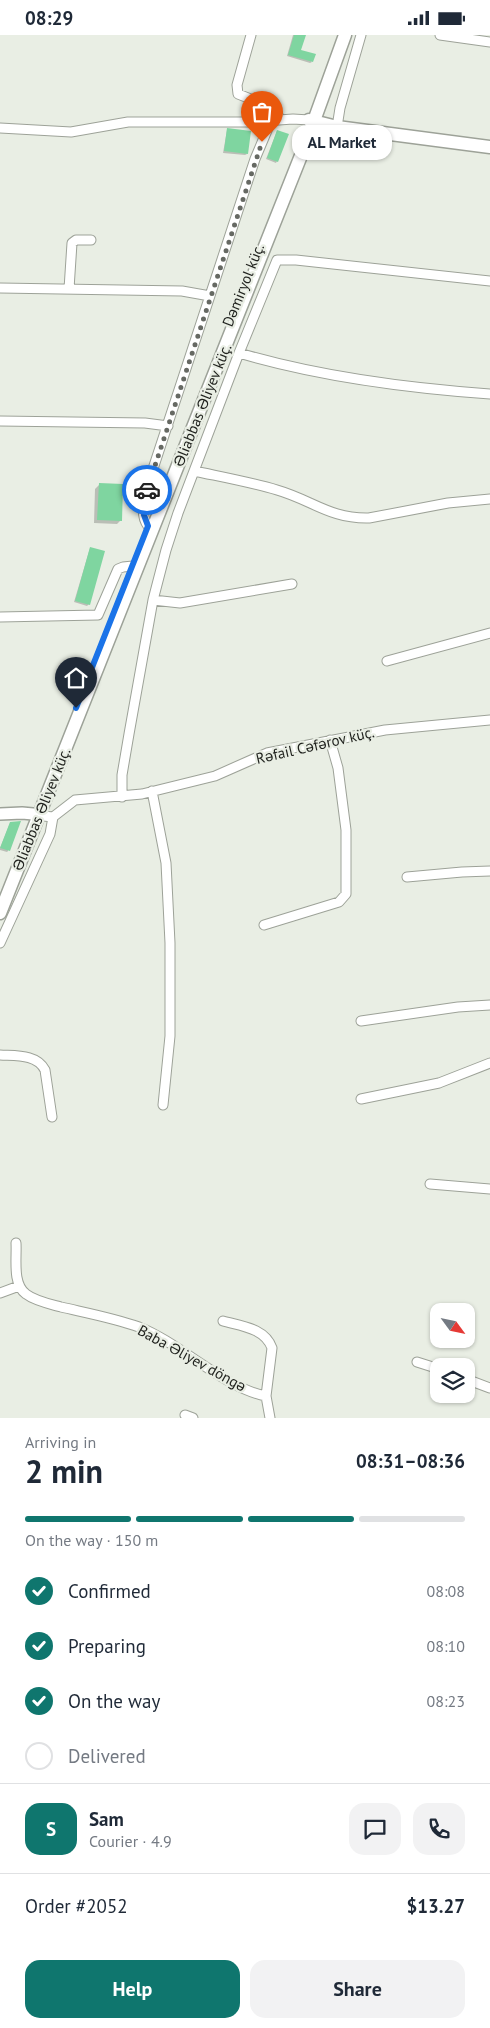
<!DOCTYPE html>
<meta charset="utf-8">
<style>
:root{--surface:#fff;--page:#f2f2f3;--text:#1f2937;--muted:#747a83;--line:#e0e1e3;--accent:#0f766e}
body{margin:0;font-family:"PT Sans",sans-serif;background:var(--page);color:var(--text);height:100vh;display:flex;flex-direction:column;font-size:19px;white-space:nowrap}
*{box-sizing:border-box;margin:0}
p{font-size:16px;color:var(--muted)}
.icon{flex:none;width:28px;height:28px;fill:none;stroke:currentColor;stroke-width:2;stroke-linecap:round;stroke-linejoin:round}
.map{position:relative;height:1383px;overflow:hidden}
.details{display:flex;flex-direction:column;background:var(--surface);flex:1}
.details>*{flex:none}
.needle{width:32px;rotate:123deg}
.tools{position:absolute;left:430px;top:1268px;display:grid;gap:10px}
.tools a{display:grid;place-items:center;width:45px;height:45px;border-radius:10px;background:var(--surface);box-shadow:0 1px 4px #0004;font-size:25px}
.pin{position:absolute;display:grid;place-items:center;width:42px;height:42px;color:#fff;margin:-51px -21px;border-radius:50% 50% 50% 0;rotate:-45deg;box-shadow:0 0 5px #0007}
.pin .icon{rotate:45deg}
.courier{position:absolute;display:grid;place-items:center;width:50px;height:50px;margin:-25px;border:4px solid #1a73e8;border-radius:50%;background:#fff;color:#222;box-shadow:0 1px 6px #0007}
.bubble{position:absolute;height:35px;border-radius:15px;background:var(--surface);box-shadow:0 1px 4px #0004;font-size:16px;font-weight:600;line-height:35px;text-align:center}
.overview em{font-style:normal;font-weight:600}
.overview div{display:flex;flex-direction:column-reverse}
.overview{display:flex;align-items:center;justify-content:space-between;height:85px;padding:0 25px}
h1{font-size:32px;font-weight:600;line-height:38px}
.bar{display:grid;grid-template-columns:repeat(4,1fr);gap:8px 5px;align-content:center;height:60px;padding:0 25px}
.bar i{height:6px;border-radius:4px;background:var(--line)}
.bar .active{background:var(--accent)}
.bar p{grid-column:span 4}
.line{display:flex;align-items:center;gap:12px;padding:0 25px;border-top:1px solid var(--line)}
.line div{flex:1}
.round{display:grid;place-items:center;flex:none;width:52px;height:52px;border-radius:15px;background:var(--page)}
ol{padding:0 25px;list-style:none}
li{display:flex;align-items:center;gap:15px;height:55px}
li p{margin-inline-start:auto}
li .icon{padding:5px;border-radius:50%;background:var(--accent);color:#fff;stroke-width:4}
li:last-child{color:var(--muted)}
li i{width:28px;height:28px;border:2px solid var(--line);border-radius:50%}
.primary-button{display:flex;gap:10px;margin-top:auto;padding:10px 25px}
.primary-button a{flex:1;height:58px;border-radius:15px;background:var(--accent);color:#fff;font-size:20px;font-weight:600;line-height:58px;text-align:center}
.primary-button a+a{background:var(--page);color:var(--text)}
.status{display:flex;justify-content:space-between;align-items:center;height:35px;padding:0 25px;background:var(--surface);direction:ltr}
.status svg{height:14px;fill:currentColor}
.map>svg:first-child{display:block}
</style>
<div class="status"><b>08:29</b><svg viewBox="0 0 49 12"><path d="M0 12V9h3v3zM5 12V6h3v6zM10 12V3h3v9zM15 12V0h3v12zM26 1h20v11H26zM47 4h2v5h-2z"/></svg></div>
<div class="map">
<svg width="490" height="1383" viewBox="0 0 490 1383">
<rect width="100%" height="100%" fill="#e9eee4"/>
<path fill="#0003" d="M293 0H305L300 16 312 27 310 28 287 21Z
M227 95 247 119 245 120 223 118Z
M277 96V126L276 128 266 124Z
M99 450 121 485 117 489 94 488 95 454Z
M90 513 89 569 87 571 74 567Z
M10 788 8 816 7 817 0 815V813Z"/>
<path fill="#7fd5a0" d="M294 0H306L301 15 316 19 313 27 288 20Z
M227 93 251 96 248 119 224 116Z
M277 95 289 99 278 127 267 123Z
M99 448 123 449 122 486 97 485Z
M90 512 105 516 90 570 75 566Z
M21 786 10 816 0 813 10 787Z"/>
<g fill="none" stroke-linecap="round" stroke-linejoin="round">
<defs>
<path id="minor" d="M251 0 237 50 238 59 273 73 276 75 280 85
M440 0 490 7
M337 92 340 73 361 0
M0 93 71 97 128 87H252L293 84 309 85
M0 253 182 256 210 261
M69 254 72 208 76 205H91
M239 318C320 342 406 353 490 359
M0 386 145 388 168 391
M194 436C222 442 250 447 277 455 312 465 330 484 369 483L448 468 490 464
M148 491C139 479 145 462 148 449L255 124 271 86
M153 565 180 568 292 549
M0 582 98 580 118 534 123 532 133 531
M387 626 490 598
M152 756 166 828 170 908V1001L163 1070
M122 762V740L129 699 153 565 166 515 178 478 239 318 277 225H296L490 246
M34 780 53 782 75 765 142 759 215 741 267 718 385 695 490 685
M407 842 462 837 490 836
M264 890 339 867 346 859V795L338 733 330 705
M0 908 50 799 53 782
M361 986 458 972 490 970
M0 1020C16 1021 37 1019 45 1035L52 1082
M361 1064 439 1048 490 1028
M430 1149 490 1154
M16 1208C17 1223 12 1249 26 1259 35 1266 50 1269 61 1272 87 1278 114 1283 139 1292 180 1308 224 1353 266 1361
M0 1258 19 1251
M223 1286C241 1291 265 1293 272 1313L266 1361 270 1383
M417 1327 439 1334
M466 1344 490 1353
M185 1380 193 1383"/>
<path id="tertiary" d="M0 779 22 778 33 779"/>
<path id="secondary" d="M309 85 337 92 490 112
M0 878 306 108 345 0"/>
</defs>
<use href="#minor" stroke="#9da298" stroke-width="11"/>
<use href="#tertiary" stroke="#9da298" stroke-width="14"/>
<use href="#secondary" stroke="#9da298" stroke-width="15"/>
<use href="#minor" stroke="#fff" stroke-width="9"/>
<use href="#tertiary" stroke="#fff" stroke-width="11"/>
<use href="#secondary" stroke="#fff" stroke-width="12"/>
</g>
<g fill="none" stroke-linecap="round" stroke-linejoin="round">
<path stroke="#666963" stroke-width="5" stroke-dasharray="0 9" d="M147 455 262 107"/>
<path stroke="#1a73e8" stroke-width="6" d="M76 673 148 491 144 480 147 455"/>
</g>
<g text-anchor="middle" dominant-baseline="central" stroke-width="4.5" stroke-linejoin="round" paint-order="stroke">
<g font-size="15" fill="#1f211d" stroke="#e9eee4">
<text transform="translate(243 250) rotate(-68)">Dəmiryol küç.</text>
<text transform="translate(202 370) rotate(-68)">Əliabbas Əliyev küç.</text>
<text transform="translate(315 710) rotate(-13)">Rəfail Cəfərov küç.</text>
<text transform="translate(41 774) rotate(-68)">Əliabbas Əliyev küç.</text>
<text transform="translate(192 1323) rotate(29)">Baba Əliyev döngə</text>
</g>
</g>
</svg>
<div class="tools">
<a><svg class="needle" viewBox="-14 -14 28 28"><path d="M0-13l5 13h-10z" fill="#e53935"/><path d="M0 13l5-13h-10z" fill="#747a83"/></svg></a>
<a><svg class="icon" aria-label="layers" viewBox="0 0 24 24"><path d="M12 4l9 5-9 5-9-5zM3 14l9 5 9-5"/></svg></a>
</div>
<div class="pin" style="left:262px;top:107px;background:#ea580c"><svg class="icon" aria-label="bag" viewBox="0 0 24 24"><path d="M5 8h14l-1 12H6zM9 8a3 3 0 0 1 6 0"/></svg></div>
<div class="pin" style="left:76px;top:673px;background:#1f2937"><svg class="icon" aria-label="home" viewBox="0 0 24 24"><path d="M3 11l9-7 9 7M6 9v11h12V9"/></svg></div>
<div class="courier" style="left:147px;top:455px"><svg class="icon" aria-label="car" viewBox="0 0 24 24"><path d="M5 17H2v-5l4-1 3-4h7l3 4 3 1v5h-3M9 17h6M6 11h13"/><circle cx="7" cy="17" r="2"/><circle cx="17" cy="17" r="2"/></svg></div>
<div class="bubble" style="left:292px;top:90px;width:100px">AL Market</div>
</div>
<section class="details">
<div class="overview"><div><h1>2 min</h1><p>Arriving in</p></div><em>08:31–08:36</em></div>
<div class="bar"><i class="active"></i><i class="active"></i><i class="active"></i><i></i><p>On the way · 150 m</p></div>
<ol>
<li><svg class="icon" aria-label="check" viewBox="0 0 24 24"><path d="M5 12l5 5 9-10"/></svg>Confirmed<p>08:08</p></li>
<li><svg class="icon" aria-label="check" viewBox="0 0 24 24"><path d="M5 12l5 5 9-10"/></svg>Preparing<p>08:10</p></li>
<li><svg class="icon" aria-label="check" viewBox="0 0 24 24"><path d="M5 12l5 5 9-10"/></svg>On the way<p>08:23</p></li>
<li><i></i>Delivered</li>
</ol>
<div class="line" style="height:90px"><b class="round" style="background:var(--accent);color:#fff">S</b><div><b>Sam</b><p>Courier · 4.9</p></div><a class="round"><svg class="icon" aria-label="chat" viewBox="0 0 24 24"><path d="M4 5h16v11H9l-5 4z"/></svg></a><a class="round"><svg class="icon" aria-label="phone" viewBox="0 0 24 24"><path d="M5 4h4l2 5-3 2q2 4 5 5l2-3 5 2v4C11 20 4 13 5 4z"/></svg></a></div>
<div class="line" style="height:65px"><div>Order #2052</div><b>$13.27</b></div>
<div class="primary-button"><a>Help</a><a>Share</a></div>
</section>
